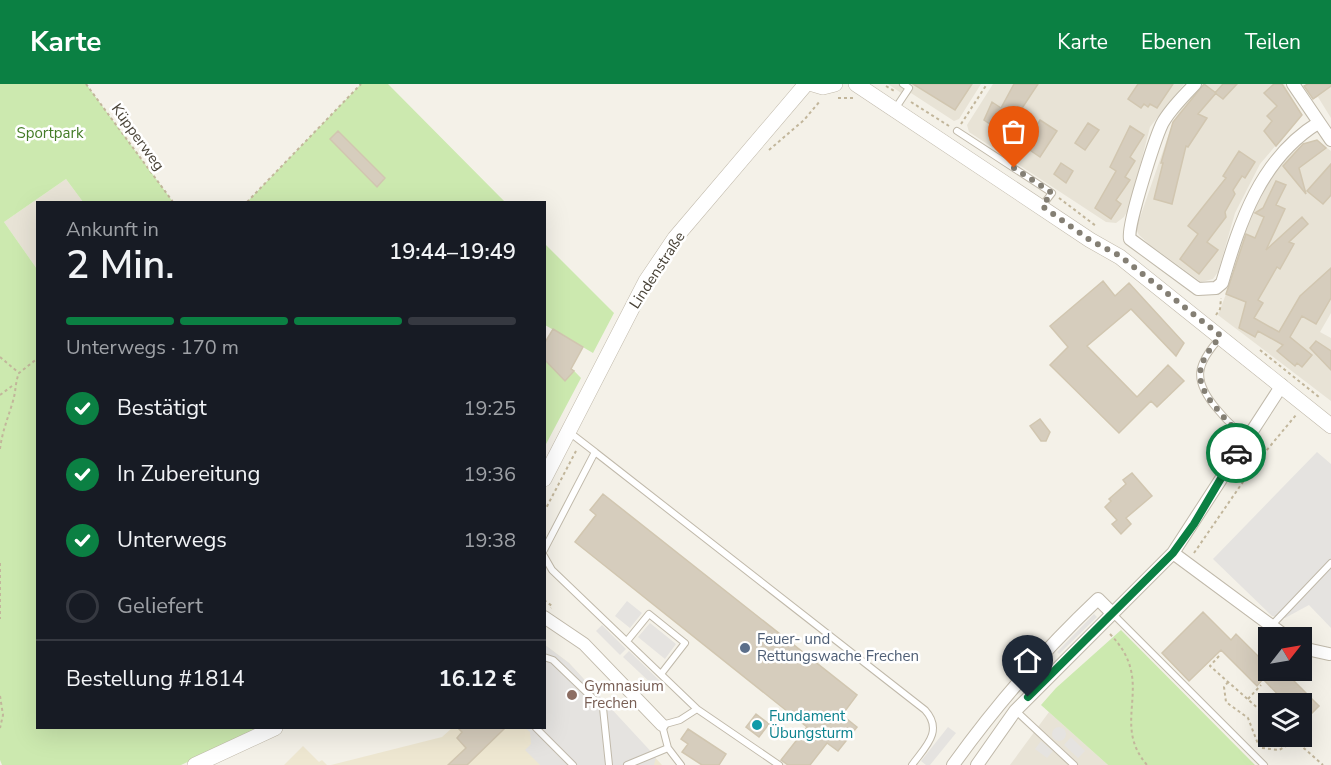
<!DOCTYPE html>
<html lang="de">
<meta charset="utf-8">
<style>
:root{--surface:#171b24;--page:#242831;--text:#f1f3f6;--muted:#9ea1a6;--line:#363941;--accent:#0b8043}
body{margin:0;font-family:"Nunito Sans",sans-serif;background:var(--page);color:var(--text);height:100vh;display:flex;flex-direction:column;font-size:22px;white-space:nowrap}
*{box-sizing:border-box;margin:0}
p{font-size:20px;color:var(--muted)}
.icon{flex:none;width:33px;height:33px;fill:none;stroke:currentColor;stroke-width:2;stroke-linecap:round;stroke-linejoin:round}
.map{position:relative;flex:1;overflow:hidden}
.sheet{position:absolute;left:36px;top:117px;width:510px;height:528px;display:flex;flex-direction:column;background:var(--surface);border-radius:0px;box-shadow:0 6px 24px #0002}
.sheet>*{flex:none}
.needle{width:39px;rotate:59deg}
.buttons{position:absolute;left:1258px;top:543px;display:grid;gap:12px}
.buttons a{display:grid;place-items:center;width:54px;height:54px;border-radius:0px;background:var(--surface);box-shadow:0 6px 24px #0002;font-size:30px}
.pin{position:absolute;display:grid;place-items:center;width:51px;height:51px;color:#fff;margin:-62px -26px;border-radius:50% 50% 50% 0;rotate:-45deg;box-shadow:0 0 6px #0007}
.pin .icon{rotate:45deg}
.courier{position:absolute;display:grid;place-items:center;width:60px;height:60px;margin:-30px;border:4px solid #0b8043;border-radius:50%;background:#fff;color:#222;box-shadow:0 2px 8px #0007}
.overview em{font-style:normal;font-weight:600}
.overview div{display:flex;flex-direction:column-reverse}
.overview{display:flex;align-items:center;justify-content:space-between;height:102px;padding:0 30px}
h1{font-size:39px;font-weight:600;line-height:45px}
.bar{display:grid;grid-template-columns:repeat(4,1fr);gap:9px 6px;align-content:center;height:72px;padding:0 30px}
.bar i{height:8px;border-radius:4px;background:var(--line)}
.bar .selected{background:var(--accent)}
.bar p{grid-column:span 4}
.line{display:flex;align-items:center;gap:15px;padding:0 30px;border-top:2px solid var(--line)}
.line div{flex:1}
ol{padding:0 30px;list-style:none}
li{display:flex;align-items:center;gap:18px;height:66px}
li p{margin-inline-start:auto}
li .icon{padding:6px;border-radius:50%;background:var(--accent);color:#fff;stroke-width:4}
li:last-child{color:var(--muted)}
li i{width:33px;height:33px;border:3px solid var(--line);border-radius:50%}
header{display:flex;align-items:center;gap:36px;box-sizing:border-box;height:84px;padding:0 30px;background:var(--accent);color:#fff}
header strong{font-size:28px}
nav{display:flex;gap:33px;margin-inline-start:auto;font-size:21px}
.map>svg:first-child{display:block}
</style>
<header>
<strong>Karte</strong>
<nav><a>Karte</a><a>Ebenen</a><a>Teilen</a></nav>
</header>
<div class="map">
<svg width="1331" height="681" viewBox="0 0 1331 681">
<rect width="100%" height="100%" fill="#f4f1e8"/>
<path fill="#e8e3d6" d="M888 0H981L959 35 954 37 911 9 907 13Z
M993 0H1184L1150 43 1129 124 1124 133 1116 139 1106 138 969 48 967 41Z
M1204 0H1284L1302 31 1260 80 1235 129 1218 188 1213 195 1201 198 1150 161 1139 151 1136 145 1173 38 1183 22Z
M1305 0H1331V34L1318 13 1313 15Z
M1317 56 1331 67V229L1320 248 1331 254V317L1218 231 1231 197 1239 163 1249 135 1280 78 1303 60Z
M66 95 83 118H38L37 185 4 138Z
M1049 628 1108 681H1010Z"/>
<path fill="#eee7d1" d="M545 561 569 579 662 681H331L442 653 452 644H544Z
M303 662 319 678 322 676 327 681H284Z"/>
<path fill="#cce9af" d="M0 0H86L173 118H83L66 95 4 138 37 185 38 644H261L181 681H2L0 676Z
M361 0H388L505 118H247Z
M544 159 614 229 593 269 545 241Z
M545 257 581 294 545 362Z
M1121 546 1255 681H1108L1041 621 1056 604Z"/>
<path fill="#e5e3e0" d="M1317 368 1331 380V544L1309 521 1285 534 1272 532 1213 475Z
M627 517 642 529 630 544 615 532Z
M1094 530 1097 533 1059 570 1057 568Z
M650 539 676 560 665 575 638 553Z
M602 541 626 565 620 571 596 547Z
M545 561 569 579 656 673 654 681H540L525 666 531 660 530 648 525 644H544Z
M629 567 660 597 655 603 623 573Z
M1052 650a7 7 0 1 1 14 0a7 7 0 1 1-14 0Z
M948 643 956 649 930 681H926L921 677Z
M1071 653 1085 667 1078 674 1064 661Z
M1041 657 1053 667 1047 674 1035 665Z"/>
<path fill="#d6cdbd" stroke="#d1c6b0" stroke-width="1.5" d="M913 0H972L955 26Z
M1014 0H1038L1005 50 984 36 992 18 1001 24Z
M1138 0H1173L1157 24 1150 20 1148 23 1144 20 1141 24 1128 15Z
M1204 0 1216 9 1198 30 1207 34 1188 63 1186 62 1172 120 1154 115 1163 79H1161L1173 38Z
M1223 0H1237L1223 15 1215 9Z
M1274 0H1282L1302 31 1276 62 1264 47 1272 37 1267 32 1277 22 1264 9Z
M1308 0H1331V2L1313 15 1304 2Z
M1040 36 1057 47 1040 73 1024 62Z
M1088 39 1099 46 1085 66 1075 59Z
M1130 42 1144 51 1130 73 1135 77 1125 93 1130 96 1116 116 1121 120 1111 135 1095 124 1116 87 1110 83Z
M338 47 385 94 377 103 330 55Z
M1317 56 1326 64 1299 84 1306 110 1283 82 1303 60Z
M1239 67 1255 78 1245 94 1242 92 1233 106 1235 110 1225 128 1226 133 1207 158 1218 166 1199 190 1180 175 1198 150 1188 142 1226 94 1223 92Z
M1061 79 1073 87 1066 99 1054 90Z
M1331 80V111L1323 120 1307 107Z
M1276 97 1286 101 1276 121 1285 125 1266 166 1302 133 1308 140 1289 158 1294 160 1280 185 1277 183 1258 216 1263 219 1254 234 1279 248 1300 212 1331 184V214L1316 240 1302 232 1290 253 1312 271 1302 283 1297 279 1295 282 1277 267 1283 261 1258 247 1255 253 1239 244 1246 218 1226 210 1246 150 1255 154 1264 133 1255 129 1263 124Z
M1103 197 1115 212 1129 199 1184 259 1176 272 1131 225 1087 262 1137 313 1168 281 1184 297 1157 323 1151 317 1119 349 1050 281 1068 263 1050 242Z
M553 245 583 263 571 285 574 287 565 297 544 275V260Z
M1316 257 1331 267V286L1310 264Z
M1040 335 1050 348 1046 357H1041L1030 342Z
M1132 389 1152 412 1126 434 1131 440 1121 450 1112 440 1117 436 1105 423 1111 417 1109 415 1126 400 1123 396Z
M603 410 857 611 842 631 857 643 838 667 827 659 810 681H788L781 676 807 643 575 458 596 431 590 426Z
M1203 528 1231 556 1236 550 1269 583V586H1283L1319 622 1302 639V620H1287L1263 595 1257 602 1221 566 1189 597 1162 569Z
M756 630 769 640 759 653 746 643Z
M458 644H505L467 681H448L466 664 457 654 462 648Z
M688 645 726 670 719 681H702L682 668 688 660 681 655Z"/>
<g fill="none" stroke-linecap="round" stroke-linejoin="round">
<defs>
<path id="service" d="M895 25 909 4 903 0
M957 47 1052 109 1042 122
M1221 253C1196 280 1192 296 1217 325 1226 336 1235 346 1248 353
M569 348 595 368
M544 466 595 368 925 626C944 647 925 663 912 681
M544 472 552 486 697 625 779 681
M1113 530 1264 681
M1271 542 1331 479
M627 557 649 530 685 559 661 590
M544 573 553 576 603 624 609 681
M1016 627 1074 681
M536 644 573 681
M627 681 668 664
M681 681 668 664 662 641 680 636 697 625"/>
<path id="minor" d="M1195 0C1183 13 1170 25 1162 40 1155 55 1126 144 1130 155L1198 205 1216 204 1222 199C1240 138 1260 75 1318 39
M1293 0 1331 56
M1173 469 1288 554
M544 533 584 560 662 641
M1302 564 1329 570
M953 681C996 621 1044 566 1098 515L1113 530
M977 681 1015 627 1173 469 1282 301"/>
<path id="tertiary" d="M813 0 823 3 835 0
M856 0 1090 156 1120 173 1331 342
M544 395 646 197 675 154 806 0
M195 681 275 644"/>
</defs>
<use href="#service" stroke="#c0b9aa" stroke-width="8"/>
<use href="#minor" stroke="#c0b9aa" stroke-width="14"/>
<use href="#tertiary" stroke="#c0b9aa" stroke-width="16"/>
<path stroke="#c2b69b" stroke-width="2" stroke-dasharray="3 3" stroke-linecap="butt" d="M86 0 173 118
M886 2 896 8
M838 14H853
M911 18 949 42
M961 40 987 0
M769 66 804 36 820 17
M1059 114 1096 142
M247 118 361 0
M1216 231 1220 225 1221 214
M1260 266 1319 313
M0 273 19 289 38 274
M0 311 12 302
M0 365C2 348 8 334 13 317 16 307 15 299 19 289
M544 428 576 367
M1194 469 1256 379 1296 331
M0 479V535
M544 516 552 522 551 524
M1110 550C1158 599 1109 637 1147 681
M1219 572 1210 582 1269 634
M1228 598 1224 603 1226 618 1248 634 1258 660
M0 612 3 631 0 644
M1248 615 1261 601
M1290 652 1323 681
M1262 664 1279 666 1295 657"/>
<use href="#service" stroke="#fff" stroke-width="6"/>
<use href="#minor" stroke="#fff" stroke-width="12"/>
<use href="#tertiary" stroke="#fff" stroke-width="15"/>
</g>
<g fill="none" stroke-linecap="round" stroke-linejoin="round">
<path stroke="#847f74" stroke-width="6" stroke-dasharray="0 10.8" d="M1014 84 1052 109 1042 122 1090 156 1120 172 1221 252C1196 280 1192 296 1217 325 1226 336 1234 346 1248 353L1236 369"/>
<path stroke="#0b8043" stroke-width="8" d="M1028 613 1173 469 1194 440 1236 369"/>
</g>
<circle fill="#5c6f8a" stroke="#fff" stroke-width="2" cx="745" cy="564" r="6"/>
<circle fill="#8d6e63" stroke="#fff" stroke-width="2" cx="572" cy="611" r="6"/>
<circle fill="#0f9aa8" stroke="#fff" stroke-width="2" cx="757" cy="641" r="6"/>
<g text-anchor="middle" dominant-baseline="central" stroke-width="5" stroke-linejoin="round" paint-order="stroke">
<g font-size="15" fill="#437b27" stroke="#fff">
<text x="50" y="49">Sportpark</text>
</g>
<g font-size="15" fill="#484236" stroke="#fff">
<text transform="translate(138 53) rotate(54)">Küpperweg</text>
<text transform="translate(657 186) rotate(-57)">Lindenstraße</text>
</g>
<g font-size="15" fill="#4e5e75" stroke="#fff" text-anchor="start">
<text x="757" y="555">Feuer- und<tspan x="757" dy="17">Rettungswache Frechen</tspan></text>
</g>
<g font-size="15" fill="#785e54" stroke="#fff" text-anchor="start">
<text x="584" y="602">Gymnasium<tspan x="584" dy="17">Frechen</tspan></text>
</g>
<g font-size="15" fill="#0d838f" stroke="#fff" text-anchor="start">
<text x="769" y="632">Fundament<tspan x="769" dy="17">Übungsturm</tspan></text>
</g>
</g>
</svg>
<div class="buttons">
<a><svg class="needle" viewBox="-14 -14 28 28"><path d="M0-13l5 13h-10z" fill="#e53935"/><path d="M0 13l5-13h-10z" fill="#9ea1a6"/></svg></a>
<a><svg class="icon" aria-label="layers" viewBox="0 0 24 24"><path d="M12 4l9 5-9 5-9-5zM3 14l9 5 9-5"/></svg></a>
</div>
<div class="pin" style="left:1014px;top:84px;background:#ea580c"><svg class="icon" aria-label="bag" viewBox="0 0 24 24"><path d="M5 8h14l-1 12H6zM9 8a3 3 0 0 1 6 0"/></svg></div>
<div class="pin" style="left:1028px;top:613px;background:#1f2937"><svg class="icon" aria-label="home" viewBox="0 0 24 24"><path d="M3 11l9-7 9 7M6 9v11h12V9"/></svg></div>
<div class="courier" style="left:1236px;top:369px"><svg class="icon" aria-label="car" viewBox="0 0 24 24"><path d="M5 17H2v-5l4-1 3-4h7l3 4 3 1v5h-3M9 17h6M6 11h13"/><circle cx="7" cy="17" r="2"/><circle cx="17" cy="17" r="2"/></svg></div>
<section class="sheet">
<div class="overview"><div><h1>2 Min.</h1><p>Ankunft in</p></div><em>19:44–19:49</em></div>
<div class="bar"><i class="selected"></i><i class="selected"></i><i class="selected"></i><i></i><p>Unterwegs · 170 m</p></div>
<ol>
<li><svg class="icon" aria-label="check" viewBox="0 0 24 24"><path d="M5 12l5 5 9-10"/></svg>Bestätigt<p>19:25</p></li>
<li><svg class="icon" aria-label="check" viewBox="0 0 24 24"><path d="M5 12l5 5 9-10"/></svg>In Zubereitung<p>19:36</p></li>
<li><svg class="icon" aria-label="check" viewBox="0 0 24 24"><path d="M5 12l5 5 9-10"/></svg>Unterwegs<p>19:38</p></li>
<li><i></i>Geliefert</li>
</ol>
<div class="line" style="height:78px"><div>Bestellung #1814</div><b>16.12 €</b></div>
</section>
</div>
